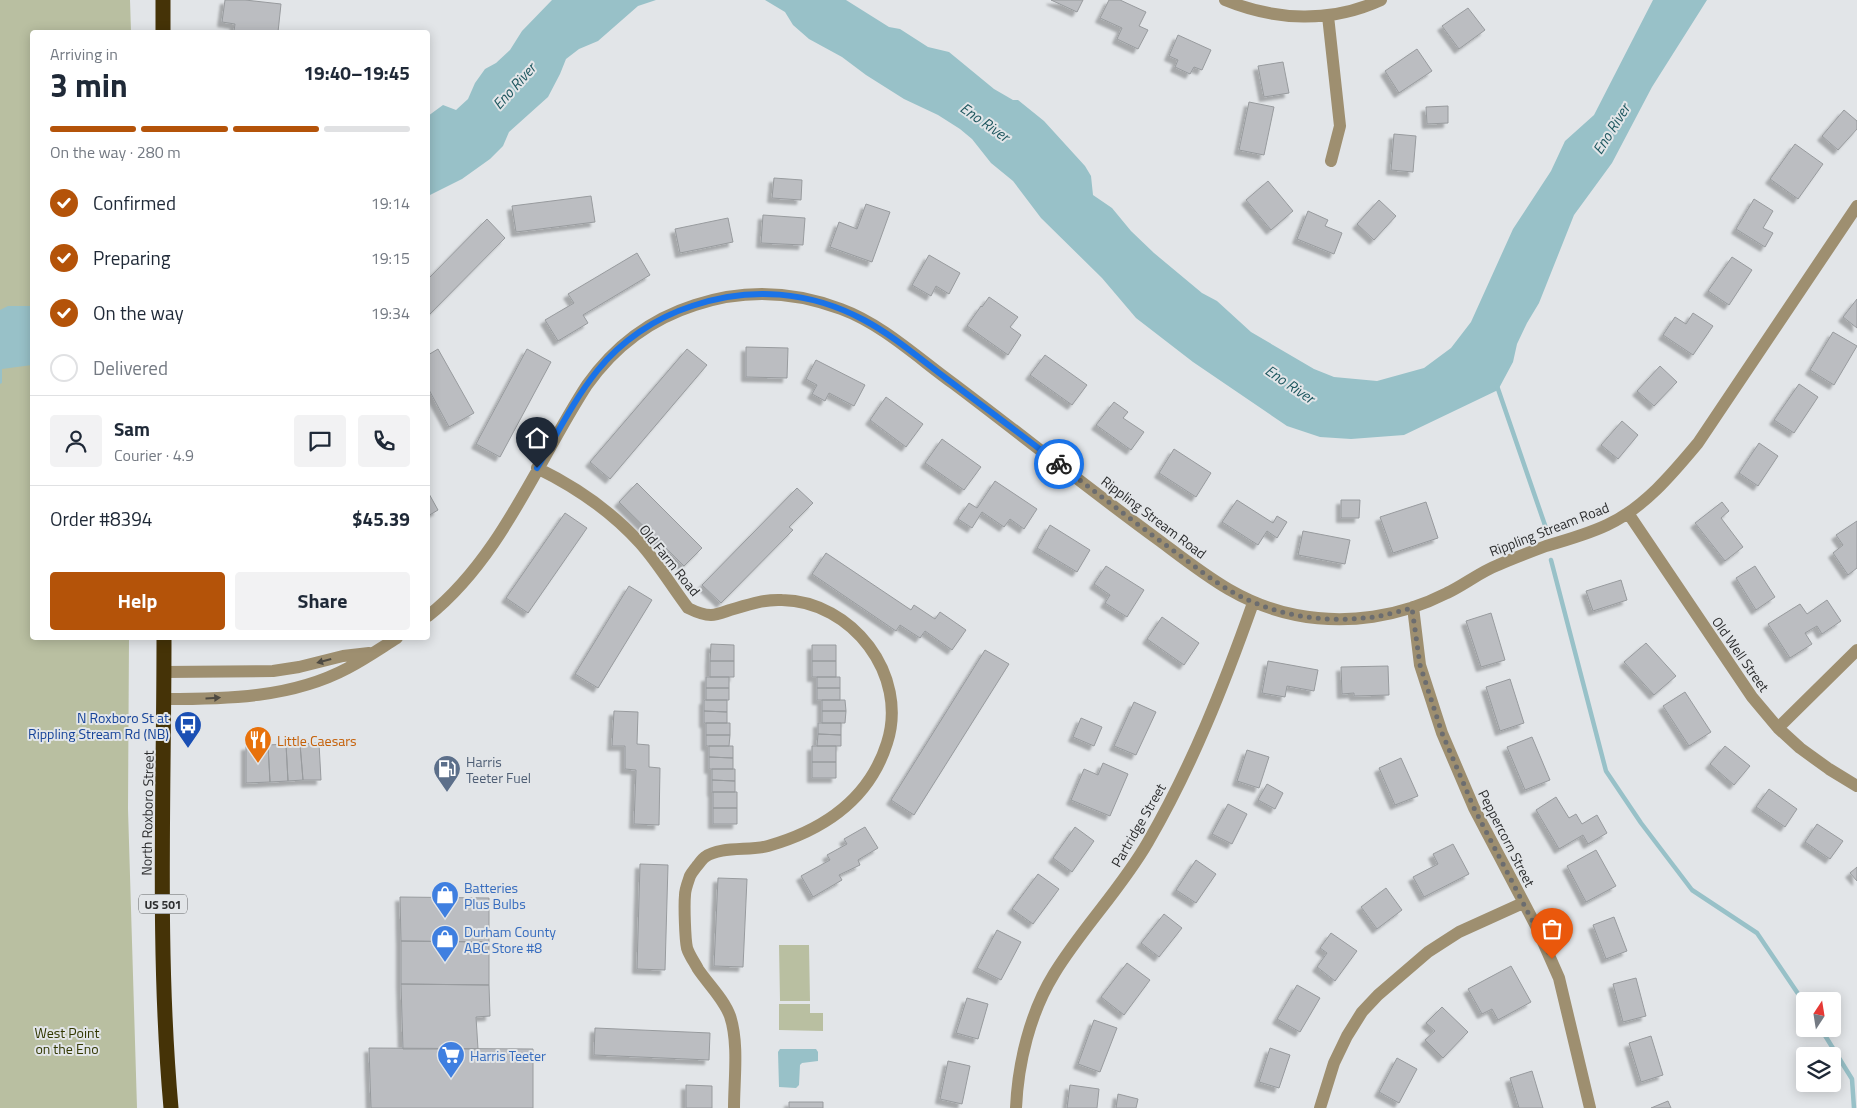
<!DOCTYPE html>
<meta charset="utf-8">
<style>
:root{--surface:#fff;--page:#f2f2f3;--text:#1f2937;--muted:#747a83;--line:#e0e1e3;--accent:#b45309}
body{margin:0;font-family:"Titillium Web",sans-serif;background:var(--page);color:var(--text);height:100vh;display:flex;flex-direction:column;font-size:19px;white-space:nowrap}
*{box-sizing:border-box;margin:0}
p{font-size:16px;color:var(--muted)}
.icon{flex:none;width:28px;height:28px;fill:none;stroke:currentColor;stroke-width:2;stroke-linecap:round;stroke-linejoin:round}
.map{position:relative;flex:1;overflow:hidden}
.drawer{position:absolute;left:30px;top:30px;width:400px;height:610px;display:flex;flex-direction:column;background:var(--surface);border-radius:5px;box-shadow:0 2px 12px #0003}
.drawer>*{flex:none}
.needle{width:32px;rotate:12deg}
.controls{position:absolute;left:1796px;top:992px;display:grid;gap:10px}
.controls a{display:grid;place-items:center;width:45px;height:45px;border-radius:5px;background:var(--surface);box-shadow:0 2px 12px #0003;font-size:25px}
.pin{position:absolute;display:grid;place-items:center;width:42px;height:42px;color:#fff;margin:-51px -21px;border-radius:50% 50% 50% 0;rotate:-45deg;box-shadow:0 0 5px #0007}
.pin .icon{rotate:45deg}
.courier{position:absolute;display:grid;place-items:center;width:50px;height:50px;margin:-25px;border:4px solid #1a73e8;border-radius:50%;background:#fff;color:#222;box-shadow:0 1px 6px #0007}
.headline em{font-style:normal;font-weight:700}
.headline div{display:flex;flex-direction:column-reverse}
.headline{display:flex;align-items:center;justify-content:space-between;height:85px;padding:0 20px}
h1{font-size:32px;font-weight:700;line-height:38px}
.bar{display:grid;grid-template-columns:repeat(4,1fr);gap:8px 5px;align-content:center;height:60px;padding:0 20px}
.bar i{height:6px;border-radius:4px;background:var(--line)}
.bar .selected{background:var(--accent)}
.bar p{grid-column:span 4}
.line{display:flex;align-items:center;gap:12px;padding:0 20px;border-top:1px solid var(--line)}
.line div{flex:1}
.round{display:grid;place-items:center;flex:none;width:52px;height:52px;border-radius:5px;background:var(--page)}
ol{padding:0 20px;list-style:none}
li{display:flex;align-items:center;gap:15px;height:55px}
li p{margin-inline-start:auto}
li .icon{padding:5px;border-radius:50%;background:var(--accent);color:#fff;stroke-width:4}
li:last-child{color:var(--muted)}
li i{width:28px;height:28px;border:2px solid var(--line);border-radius:50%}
.button{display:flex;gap:10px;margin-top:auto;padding:10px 20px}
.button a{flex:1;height:58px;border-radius:5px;background:var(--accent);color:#fff;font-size:20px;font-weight:700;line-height:58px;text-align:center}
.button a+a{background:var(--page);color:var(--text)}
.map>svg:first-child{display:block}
</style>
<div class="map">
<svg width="1857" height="1108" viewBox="0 0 1857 1108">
<defs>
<filter id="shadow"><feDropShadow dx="-4.5" dy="4.5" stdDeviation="1" flood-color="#0004"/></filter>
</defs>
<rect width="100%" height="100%" fill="#e2e5e8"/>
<path fill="#b9bfa1" d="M0 0H130L131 32H32V638H129L128 809 137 1108H0Z
M779 945H809L810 1001H780Z
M779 1004H810V1013H823V1031L779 1030Z"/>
<path fill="#98c1c8" d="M552 0H656L638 6 598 41 579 49 566 59 560 74 548 97 509 132 503 146 490 159 462 179 428 196V116L443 105 456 110 468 99 475 83 485 69 496 63 510 50 522 31Z
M765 0H846L889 27 900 29 928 47 949 52 994 89 1013 100H1018L1044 121 1085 166 1091 176 1093 195 1112 208 1131 231 1154 253 1202 293 1217 301 1251 332 1314 369 1334 377 1377 381 1424 368 1451 348 1471 322 1513 229 1551 171 1565 141 1594 115 1653 0H1707L1652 87 1612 163 1574 215 1539 303 1527 323 1517 344 1513 362 1498 390 1404 435 1351 439 1320 437 1287 426 1193 362 1136 318 1102 278 1041 218 1013 181 991 163 972 139 960 129 938 115 904 99 866 75 842 57 809 39 793 25 785 12Z
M8 306H32V365L2 369V383L0 384V310Z
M780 1049H816L818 1052V1061L802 1063 800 1065 799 1085 796 1088 779 1087 778 1052Z"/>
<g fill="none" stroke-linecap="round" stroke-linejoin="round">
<path stroke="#98c1c8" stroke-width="4.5" d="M1497 386 1547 531
M1551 560 1606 771 1641 823 1692 890 1757 933 1805 1004
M1821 1029 1852 1079 1854 1108"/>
</g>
<path fill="#bbbdc1" stroke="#989b9e" filter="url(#shadow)" d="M225 0H245L281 4 278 32 234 31 235 24 222 22Z
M1051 0H1083L1077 12Z
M1109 0H1120L1146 12 1139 26 1148 30 1138 49 1117 39 1122 28 1100 18Z
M1468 8 1485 30 1459 49 1442 26Z
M1178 35 1211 50 1202 70 1194 67 1190 74 1175 67 1178 60 1169 56Z
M1417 49 1432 71 1399 93 1385 71Z
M1283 62 1289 93 1264 97 1258 66Z
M1249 102 1274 107 1264 155 1239 150Z
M1448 106V123L1427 124 1426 107Z
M1844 110 1857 121V129L1838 150 1822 136Z
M1394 134 1416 136 1413 172 1391 170Z
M1795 144 1823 164 1798 199 1770 179Z
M774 178 802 180 801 200 772 198Z
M1268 181 1293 211 1271 230 1246 200Z
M591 196 595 222 516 232 512 206Z
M1754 199 1773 211 1763 228 1773 233 1765 247 1736 229Z
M1379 200 1396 216 1374 240 1357 224Z
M866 204 890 212 872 262 830 247 839 222 857 229Z
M1308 211 1328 220 1325 226 1342 233 1334 254 1297 239Z
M763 215 805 218 803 245 761 243Z
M728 218 733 242 680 253 675 229Z
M487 219 505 238 428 316V279Z
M637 253 650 275 583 315 588 323 558 341 545 320 574 303 568 294Z
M929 255 960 273 949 294 936 286 931 296 912 285Z
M1732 257 1752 270 1729 305 1708 291Z
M989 297 1018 317 1010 327 1021 335 1008 355 967 326 981 306 982 307Z
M1857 299V328L1843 317Z
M1693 313 1713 326 1693 355 1663 335 1675 317 1686 324Z
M1833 332 1857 346 1834 385 1810 370Z
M746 347 788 348 787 378 746 377Z
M438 349 474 413 449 427 428 388V355Z
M527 349 551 362 500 457 476 444Z
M687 349 707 365 610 479 590 462Z
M1045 355 1087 385 1072 405 1030 375Z
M816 360 865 385 854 406 829 393 825 401 812 394 817 385 806 379Z
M1660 366 1677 382 1654 406 1637 391Z
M1799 384 1818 397 1794 433 1774 420Z
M886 397 923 424 906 447 870 420Z
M1114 402 1128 412 1123 418 1144 432 1131 450 1096 425Z
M1622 421 1638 435 1618 459 1601 445Z
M942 439 981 467 964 490 925 463Z
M1759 443 1778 456 1758 486 1739 473Z
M1174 449 1211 473 1196 497 1159 473Z
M995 481 1037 509 1024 529 1010 519 1004 527 982 512 972 528 958 519 969 503 977 508Z
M637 483 702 548 684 566 619 502Z
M797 488 813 503 789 527 793 530 721 603 702 585Z
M428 492 438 510 428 516Z
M1237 500 1273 523 1277 516 1287 522 1277 538 1267 531 1258 545 1222 522Z
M1341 500H1360L1359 518H1341Z
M1426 502 1438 538 1393 553 1380 517Z
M1722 502 1729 511 1721 518 1743 547 1725 561 1695 523Z
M565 513 587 528 528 613 506 598Z
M1857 521V568L1848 575 1833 553 1843 545 1836 535Z
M1050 525 1090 550 1077 572 1037 548Z
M1303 531 1350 540 1345 564 1298 555Z
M826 553 911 610 914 605 935 619 940 612 966 630 952 650 925 631 920 638 900 625 896 631 812 574Z
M1106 566 1144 590 1127 617 1105 603 1110 595 1094 584Z
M1755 566 1775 597 1756 610 1736 578Z
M1621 580 1627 600 1593 611 1586 591Z
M629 586 652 600 598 688 575 674Z
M1827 600 1841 621 1822 634 1817 626 1805 633 1812 644 1790 658 1768 624 1800 604 1807 614Z
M1491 613 1505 660 1481 667 1466 621Z
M1162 617 1199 643 1184 665 1147 639Z
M1646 643 1676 676 1654 695 1624 662Z
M711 644 734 645V661H710Z
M812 645H836V661H812Z
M985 650 1009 664 914 815 891 800Z
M710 661H734V677H710Z
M812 661H836V677H812Z
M1268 661 1318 670 1314 691 1287 686 1285 697 1262 693Z
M1388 666 1389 695 1354 696V693L1342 694 1341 667Z
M706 677H729V688H706Z
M817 677H840V688H817Z
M1510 679 1524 723 1500 731 1486 687Z
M706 688H729V700H706Z
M817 688H840V700H817Z
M1685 692 1711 732 1689 746 1663 706Z
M704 700H727V712L704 711Z
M822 700H845L846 711H822Z
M1134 702 1156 712 1136 755 1114 746Z
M614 711 638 712 637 744 649 745V767L660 768 659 825 634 824 636 770 625 769V746H612Z
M704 711 727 712V723H704Z
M822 711H846L845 723H822Z
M1081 718 1102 727 1094 746 1073 737Z
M706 723H730V735H706Z
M818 723H841V735L818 734Z
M818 734 841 735V746H817Z
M706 735H730L729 746H706Z
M1532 737 1550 780 1525 790 1507 747Z
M319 743 321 780H303L300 744Z
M286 744 288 781 270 782 268 745Z
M286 744H300L303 780 288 781Z
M268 745 270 782 246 783V746Z
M709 746H733V758L709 757Z
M812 746H836V762H812Z
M1725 746 1750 766 1734 785 1710 764Z
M1247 750 1269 757 1259 788 1237 781Z
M709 757 733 758V769H709Z
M1401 758 1418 796 1395 805 1379 768Z
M812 762H836V778H812Z
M1103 763 1128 774 1110 816 1071 800 1084 769 1098 775Z
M712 769H735V781L712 780Z
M712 780 735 781V792H712Z
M1267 784 1283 793 1275 809 1258 800Z
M1769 789 1797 809 1785 827 1756 807Z
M713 792H737V808H713Z
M1556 797 1569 818 1576 814 1582 824 1597 815 1607 833 1588 844 1583 835 1559 849 1536 810Z
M1228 804 1247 814 1232 844 1212 834Z
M713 808H737V824H713Z
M1817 824 1843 841 1830 859 1805 842Z
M865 827 878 848 858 860 860 865 839 875 842 880 813 897 801 876 830 860 827 855 847 844 844 839Z
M1075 827 1094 841 1072 872 1053 858Z
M1453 844 1469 874 1424 897 1413 877 1438 864 1433 854Z
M1596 850 1616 886 1586 902 1567 866Z
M1196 860 1216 874 1196 903 1176 890Z
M640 864 668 865 665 970 637 969Z
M1857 867V881L1850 873Z
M1038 874 1059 889 1033 924 1012 909Z
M718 878 747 879 743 967 714 966Z
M1386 888 1402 910 1377 929 1361 907Z
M400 897 489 898V942L401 941Z
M1164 914 1182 928 1159 957 1141 943Z
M1614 917 1627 951 1606 959 1593 925Z
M997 930 1021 942 1001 980 977 968Z
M1331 933 1357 951 1335 981 1317 967 1327 953 1320 948Z
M401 941 489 942V985L401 984Z
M1127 963 1150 980 1124 1015 1101 997Z
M1511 966 1531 1002 1498 1020 1492 1009 1482 1014 1468 989Z
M1636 978 1646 1016 1623 1022 1613 984Z
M401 984 489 985 490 1016 476 1017 478 1049H403Z
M1297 985 1320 998 1300 1032 1277 1019Z
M967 998 988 1004 978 1039 956 1033Z
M1442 1007 1468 1032 1443 1058 1425 1040 1435 1031 1426 1023Z
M1094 1020 1117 1028 1100 1072 1078 1064Z
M595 1028 710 1033 709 1060 594 1055Z
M1651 1036 1663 1075 1641 1082 1629 1043Z
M369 1048 533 1049V1108H371Z
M1270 1048 1290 1055 1279 1088 1259 1082Z
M1397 1058 1417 1069 1399 1103 1379 1092Z
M948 1061 970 1066 962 1104 940 1099Z
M1532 1071 1543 1108H1519L1510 1078Z
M686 1085 712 1086V1108H686Z
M1070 1085 1099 1089 1097 1108H1067Z
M1118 1094 1138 1099 1136 1108H1116Z
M1668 1101 1671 1108H1651Z
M789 1102H823V1108H789Z"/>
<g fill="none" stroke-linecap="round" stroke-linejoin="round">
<path stroke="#9e8f70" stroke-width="12" d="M1225 0C1276 21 1331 23 1381 0
M1328 16 1340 126 1331 161
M537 468C576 487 611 511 640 543 658 563 672 587 688 608 696 612 703 615 711 615 717 615 724 612 730 610 747 605 764 599 782 600 852 601 909 675 887 743 869 800 824 830 768 846 750 851 720 846 705 857 702 859 699 864 697 866 694 870 692 872 690 876 688 882 685 889 685 895 684 905 685 939 687 948 689 955 695 963 698 969 708 984 724 999 730 1016 739 1043 734 1080 734 1108
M1628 513 1752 697 1778 728 1800 748 1829 769 1857 786
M1413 607 1420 665 1442 733 1474 808 1536 926 1559 978 1590 1108
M428 616C501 558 537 462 587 385 614 347 651 319 695 305 743 289 793 291 841 309 882 324 918 358 954 384 1023 436 1090 490 1160 541 1204 574 1240 604 1296 615 1347 625 1400 617 1447 593 1464 585 1480 572 1498 565 1514 558 1530 552 1546 546 1567 540 1588 534 1607 525 1644 508 1673 473 1698 443L1857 206
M164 672 273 671 299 667 343 656 369 653
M165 699C227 699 292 698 348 668 365 659 381 648 397 638
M1778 728 1857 650
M1016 1108C1018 1063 1030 1013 1054 974 1082 928 1121 889 1148 842 1192 766 1224 685 1253 603
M1320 1108 1334 1063 1347 1036 1362 1012 1378 995 1428 952 1459 932 1523 903"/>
<path stroke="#453307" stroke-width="15" d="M163 0V32
M164 638C164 794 157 952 171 1108"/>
</g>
<defs><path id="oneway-solid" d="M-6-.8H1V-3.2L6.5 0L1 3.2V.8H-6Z" transform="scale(1.25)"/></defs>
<g fill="#4e4a42">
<use href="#oneway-solid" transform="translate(324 661) rotate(165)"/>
<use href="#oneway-solid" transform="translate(213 698) rotate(-3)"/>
</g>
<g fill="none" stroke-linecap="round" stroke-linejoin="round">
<path stroke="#6c6d6f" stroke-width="5" stroke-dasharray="0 9" d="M1059 464C1097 493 1135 523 1174 551 1192 564 1210 579 1229 590 1269 614 1319 623 1364 618 1381 617 1397 612 1412 608L1420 665 1442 733 1474 808 1552 959"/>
<path stroke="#1a73e8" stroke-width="6" d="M537 468C556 436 573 401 597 371 621 341 655 318 692 306 750 286 810 291 864 320 894 336 920 359 947 379 984 407 1022 435 1059 464"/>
</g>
<defs>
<symbol id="bus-pin" viewBox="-11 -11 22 30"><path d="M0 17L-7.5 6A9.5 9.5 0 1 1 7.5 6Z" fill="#1a4fb4" stroke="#e2e5e8"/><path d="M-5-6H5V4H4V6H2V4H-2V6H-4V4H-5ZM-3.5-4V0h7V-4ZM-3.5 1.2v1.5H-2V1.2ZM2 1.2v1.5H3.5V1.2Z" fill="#fff"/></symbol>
<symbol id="restaurant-pin" viewBox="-11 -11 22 30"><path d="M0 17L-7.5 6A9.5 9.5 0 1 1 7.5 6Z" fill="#e8710a" stroke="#e2e5e8"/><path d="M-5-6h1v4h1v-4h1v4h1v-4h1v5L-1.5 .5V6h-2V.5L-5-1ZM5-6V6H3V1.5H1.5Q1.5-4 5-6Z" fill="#fff"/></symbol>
<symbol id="fuel-pin" viewBox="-11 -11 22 30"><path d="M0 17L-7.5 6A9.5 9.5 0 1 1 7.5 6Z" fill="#5c6f8a" stroke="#e2e5e8"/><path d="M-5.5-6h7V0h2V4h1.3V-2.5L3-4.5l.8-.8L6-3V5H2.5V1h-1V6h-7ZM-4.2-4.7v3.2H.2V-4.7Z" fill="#fff"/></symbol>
<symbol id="shop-pin" viewBox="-11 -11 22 30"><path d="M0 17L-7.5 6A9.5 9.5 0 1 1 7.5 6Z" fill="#3f7fe0" stroke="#e2e5e8"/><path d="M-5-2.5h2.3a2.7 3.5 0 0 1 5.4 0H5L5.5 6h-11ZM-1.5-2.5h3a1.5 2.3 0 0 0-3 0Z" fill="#fff"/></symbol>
<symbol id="supermarket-pin" viewBox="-11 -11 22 30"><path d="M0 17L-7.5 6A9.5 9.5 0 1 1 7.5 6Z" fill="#3f7fe0" stroke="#e2e5e8"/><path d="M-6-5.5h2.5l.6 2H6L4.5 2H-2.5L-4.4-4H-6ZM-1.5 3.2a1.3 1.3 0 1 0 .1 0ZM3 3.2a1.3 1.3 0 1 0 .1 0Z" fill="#fff"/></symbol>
</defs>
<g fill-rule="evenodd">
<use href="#bus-pin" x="172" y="709" width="32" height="43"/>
<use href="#restaurant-pin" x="242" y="724" width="32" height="43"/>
<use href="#fuel-pin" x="431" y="753" width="32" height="43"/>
<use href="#shop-pin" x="429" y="879" width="32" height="43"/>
<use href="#shop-pin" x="429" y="923" width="32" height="43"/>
<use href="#supermarket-pin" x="435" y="1039" width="32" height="43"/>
</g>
<g text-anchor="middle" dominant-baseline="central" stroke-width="4" stroke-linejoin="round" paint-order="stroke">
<rect fill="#e2e5e8" stroke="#636466" stroke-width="1" x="139" y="894.5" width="48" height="19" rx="4"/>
<g font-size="12" font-weight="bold" fill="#2c2d2e">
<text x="163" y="904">US 501</text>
</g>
<g font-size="14" fill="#2c2d2e" stroke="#e2e5e8">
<text transform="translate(1154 517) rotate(37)">Rippling Stream Road</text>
<text transform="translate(1549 529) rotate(-21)">Rippling Stream Road</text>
<text transform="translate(670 560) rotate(51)">Old Farm Road</text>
<text transform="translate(1741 654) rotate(55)">Old Well Street</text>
<text transform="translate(147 813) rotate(-89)">North Roxboro Street</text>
<text transform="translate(1138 825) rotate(-60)">Partridge Street</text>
<text transform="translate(1507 838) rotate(63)">Peppercorn Street</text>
</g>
<g font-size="14" fill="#164399" stroke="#e2e5e8" text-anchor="end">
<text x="169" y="717">N Roxboro St at<tspan x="169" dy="16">Rippling Stream Rd (NB)</tspan></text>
</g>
<g font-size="14" fill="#c56008" stroke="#e2e5e8" text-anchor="start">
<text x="277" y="740">Little Caesars</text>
</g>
<g font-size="14" fill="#4e5e75" stroke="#e2e5e8" text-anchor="start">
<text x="466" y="761">Harris<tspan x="466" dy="16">Teeter Fuel</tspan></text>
</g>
<g font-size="14" fill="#366cbe" stroke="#e2e5e8" text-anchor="start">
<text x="464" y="887">Batteries<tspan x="464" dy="16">Plus Bulbs</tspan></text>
<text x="464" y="931">Durham County<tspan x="464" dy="16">ABC Store #8</tspan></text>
<text x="470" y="1055">Harris Teeter</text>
</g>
<g font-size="14" fill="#313700" stroke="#e2e5e8">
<text x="67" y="1032">West Point<tspan x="67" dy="16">on the Eno</tspan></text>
</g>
<g font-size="15" font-style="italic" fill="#1e575f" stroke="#e2e5e8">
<text transform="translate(514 86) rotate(-48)">Eno River</text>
<text transform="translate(985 122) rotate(35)">Eno River</text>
<text transform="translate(1611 129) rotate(-58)">Eno River</text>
<text transform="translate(1290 384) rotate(34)">Eno River</text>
</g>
</g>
</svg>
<div class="controls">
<a><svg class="needle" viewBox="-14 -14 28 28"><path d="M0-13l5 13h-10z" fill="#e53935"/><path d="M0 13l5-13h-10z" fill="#747a83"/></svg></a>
<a><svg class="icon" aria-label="layers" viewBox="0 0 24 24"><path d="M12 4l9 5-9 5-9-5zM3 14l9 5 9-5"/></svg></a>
</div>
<div class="pin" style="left:1552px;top:959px;background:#ea580c"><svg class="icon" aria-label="bag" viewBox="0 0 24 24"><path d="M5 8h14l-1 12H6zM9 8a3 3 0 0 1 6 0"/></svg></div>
<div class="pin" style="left:537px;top:468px;background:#1f2937"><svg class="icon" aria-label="home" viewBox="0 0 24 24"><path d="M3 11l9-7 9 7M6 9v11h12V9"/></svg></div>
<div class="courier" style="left:1059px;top:464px"><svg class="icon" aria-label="bike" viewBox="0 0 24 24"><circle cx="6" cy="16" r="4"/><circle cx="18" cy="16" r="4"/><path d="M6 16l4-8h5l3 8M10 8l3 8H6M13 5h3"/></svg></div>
<section class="drawer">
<div class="headline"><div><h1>3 min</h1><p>Arriving in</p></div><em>19:40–19:45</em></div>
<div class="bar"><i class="selected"></i><i class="selected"></i><i class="selected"></i><i></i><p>On the way · 280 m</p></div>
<ol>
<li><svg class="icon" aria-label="check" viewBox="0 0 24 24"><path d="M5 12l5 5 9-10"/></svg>Confirmed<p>19:14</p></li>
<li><svg class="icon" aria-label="check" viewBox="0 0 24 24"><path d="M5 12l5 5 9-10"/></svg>Preparing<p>19:15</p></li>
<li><svg class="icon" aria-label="check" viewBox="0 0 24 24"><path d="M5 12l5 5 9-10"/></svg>On the way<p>19:34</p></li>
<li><i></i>Delivered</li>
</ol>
<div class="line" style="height:90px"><a class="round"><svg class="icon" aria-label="person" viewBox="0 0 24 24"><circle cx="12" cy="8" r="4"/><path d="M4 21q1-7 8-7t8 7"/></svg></a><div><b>Sam</b><p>Courier · 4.9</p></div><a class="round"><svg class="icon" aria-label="chat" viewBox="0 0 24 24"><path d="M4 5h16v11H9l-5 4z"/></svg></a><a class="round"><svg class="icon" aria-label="phone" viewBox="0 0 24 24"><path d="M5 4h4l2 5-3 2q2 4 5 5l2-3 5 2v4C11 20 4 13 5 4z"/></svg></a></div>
<div class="line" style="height:65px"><div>Order #8394</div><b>$45.39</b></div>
<div class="button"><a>Help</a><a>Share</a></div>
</section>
</div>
